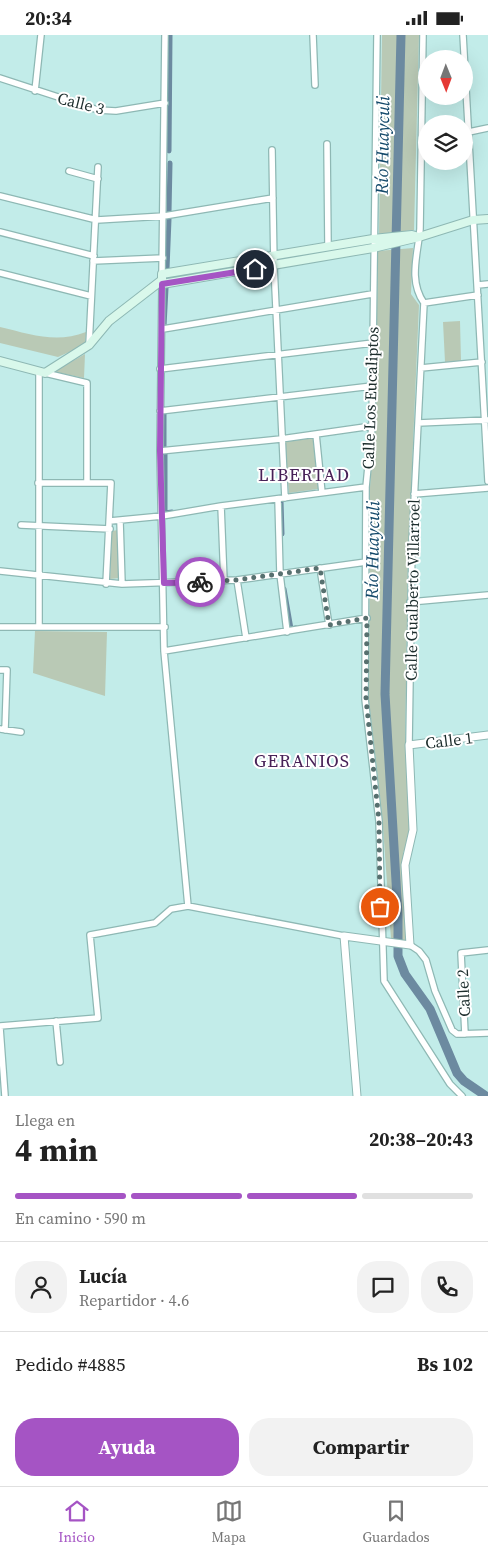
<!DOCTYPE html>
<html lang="es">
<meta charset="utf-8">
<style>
:root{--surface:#fff;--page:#f2f2f2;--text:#222;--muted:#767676;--line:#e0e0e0;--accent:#a554c4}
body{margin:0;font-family:"Source Serif 4",serif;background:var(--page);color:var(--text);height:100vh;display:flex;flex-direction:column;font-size:19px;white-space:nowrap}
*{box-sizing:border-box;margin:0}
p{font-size:16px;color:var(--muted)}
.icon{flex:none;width:28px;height:28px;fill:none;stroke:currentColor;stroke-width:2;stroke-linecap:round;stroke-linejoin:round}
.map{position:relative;height:1061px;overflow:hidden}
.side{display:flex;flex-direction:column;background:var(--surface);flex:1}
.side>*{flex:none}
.needle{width:32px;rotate:179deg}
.fabs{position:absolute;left:418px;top:15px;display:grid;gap:10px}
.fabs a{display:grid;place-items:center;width:55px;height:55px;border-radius:50%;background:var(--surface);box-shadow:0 5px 20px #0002;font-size:25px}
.pin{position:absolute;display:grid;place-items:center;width:42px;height:42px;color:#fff;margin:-21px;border:2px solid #fff;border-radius:50%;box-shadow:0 1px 5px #0007}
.courier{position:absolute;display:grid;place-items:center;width:50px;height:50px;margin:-25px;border:4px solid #a554c4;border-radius:50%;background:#fff;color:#222;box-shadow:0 1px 6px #0007}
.head em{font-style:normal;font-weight:700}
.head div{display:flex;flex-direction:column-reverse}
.head{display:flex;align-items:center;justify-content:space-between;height:85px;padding:0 15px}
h1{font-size:32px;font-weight:700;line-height:38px}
.bar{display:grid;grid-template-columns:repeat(4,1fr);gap:8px 5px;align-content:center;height:60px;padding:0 15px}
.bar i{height:6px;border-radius:4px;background:var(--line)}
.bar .selected{background:var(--accent)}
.bar p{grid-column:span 4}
.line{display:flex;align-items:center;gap:12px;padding:0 15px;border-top:1px solid var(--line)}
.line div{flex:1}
.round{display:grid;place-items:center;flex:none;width:52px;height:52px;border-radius:20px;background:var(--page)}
.primary-button{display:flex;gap:10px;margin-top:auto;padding:10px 15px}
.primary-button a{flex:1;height:58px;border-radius:20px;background:var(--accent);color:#fff;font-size:20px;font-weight:700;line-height:58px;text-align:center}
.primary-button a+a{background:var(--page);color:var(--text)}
.status{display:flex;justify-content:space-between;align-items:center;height:35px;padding:0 25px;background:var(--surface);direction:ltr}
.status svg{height:14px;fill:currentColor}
.menu{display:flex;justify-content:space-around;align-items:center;height:70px;border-top:1px solid var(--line);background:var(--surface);font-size:14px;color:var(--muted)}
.menu a{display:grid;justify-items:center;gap:2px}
.menu .selected{color:var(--accent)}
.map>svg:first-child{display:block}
</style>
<div class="status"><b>20:34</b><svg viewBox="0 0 49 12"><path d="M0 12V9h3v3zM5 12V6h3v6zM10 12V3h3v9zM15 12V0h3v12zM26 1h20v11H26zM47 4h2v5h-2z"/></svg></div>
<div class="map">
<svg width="488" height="1061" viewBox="0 0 488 1061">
<rect width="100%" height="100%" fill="#c2ece9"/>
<path fill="#b9c9b5" d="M382 0H419L414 195 379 199Z
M413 213 411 259 419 270 408 524 405 712 412 798 403 818 406 906 391 904 382 778 369 666 370 452 375 390 378 216Z
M460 286 461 326 445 327 443 287Z
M0 292C30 299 56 309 86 297L85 310 58 322 0 308Z
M85 319 84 343 56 337 57 335Z
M313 403 318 454 289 458 285 407Z
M118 495 120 543 110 544 112 496Z
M35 596 107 597 105 661 33 638Z"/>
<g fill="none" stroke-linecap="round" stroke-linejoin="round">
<path stroke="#6c8aa0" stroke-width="5" d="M169 116 170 0
M169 177 170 128
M167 234 169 184
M164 291 166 253
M164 378V413
M165 418V478L172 477
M281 466 282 499
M284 554 291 594 296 593"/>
<path stroke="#6c8aa0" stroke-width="9" d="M401 0 385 659 398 880V921L405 939 430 974 457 1038 464 1046 486 1061"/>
<defs>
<path id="minor" d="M313 0 315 50
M377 0 372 391 366 452 365 664 379 786 384 946 450 1049 462 1061
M463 0 488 446
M0 43 98 75 116 76 165 68
M35 56 41 0
M464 98 488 93
M327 109 328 211
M272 115 274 231 285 463
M69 136 98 144
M0 161 97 185 164 181 273 163
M0 197 94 221
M93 226 163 223
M0 238 91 261
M162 239 165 0
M162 249 160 416 164 616 188 871
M478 250 488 249
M424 268 478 260
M163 294 372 259
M89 310 98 132
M421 333 482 327
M160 334 373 308
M39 336V592
M45 338 87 348V448
M160 376 372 351
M418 388 488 385
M316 399 322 458
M160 416 281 404 372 391
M38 448H111L106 549
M414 459 488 453
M278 464 280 539 287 597
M221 471 224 546
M110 486 162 481 221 471 366 452
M120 486 122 549
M21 490 110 494
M320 533 329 590
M0 536 122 549 237 545 366 527
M237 545 246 603
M410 567 488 560
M0 592H165
M164 616 367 583
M0 635H7L5 695
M0 694 21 697
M409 710 412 508 424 268C408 245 418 219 420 194L423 0
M410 910 419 916 426 925 435 956 452 995 457 999 488 998
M56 986 60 1027
M0 991 98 983 90 900 155 888 171 874 188 871 344 901
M0 993 5 1061
M465 999 461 918 488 915"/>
<path id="tertiary" d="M357 1061 344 901 410 910 405 830 413 795 409 710 488 700"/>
<path id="secondary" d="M412 200 419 202 373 213 162 249V239L373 204Z
M419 202 473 185 488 184
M0 326 45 338 89 310 109 286 162 245"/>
</defs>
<use href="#minor" stroke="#8eb8b4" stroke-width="8"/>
<use href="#tertiary" stroke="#8eb8b4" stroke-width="9"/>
<use href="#secondary" stroke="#8eb8b4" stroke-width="10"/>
<use href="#minor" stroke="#fff" stroke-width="5.5"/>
<use href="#tertiary" stroke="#fff" stroke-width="7"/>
<use href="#secondary" stroke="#d9f8eb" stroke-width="8"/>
</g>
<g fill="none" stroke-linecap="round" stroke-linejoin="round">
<path stroke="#57706f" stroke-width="5" stroke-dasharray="0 9" d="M200 547 237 545 320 533 329 590 367 583 366 664 379 786 380 872"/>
<path stroke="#a554c4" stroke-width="6" d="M200 547 164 548 160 416 162 249 255 234"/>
</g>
<g text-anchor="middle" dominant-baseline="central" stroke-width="4" stroke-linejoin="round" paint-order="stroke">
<g font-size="16" fill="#1d2e2d" stroke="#fff">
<text transform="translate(81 68) rotate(14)">Calle 3</text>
<text transform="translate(370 363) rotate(-88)">Calle Los Eucaliptos</text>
<text transform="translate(412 555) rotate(-89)">Calle Gualberto Villarroel</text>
<text transform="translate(449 705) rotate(-7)">Calle 1</text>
<text transform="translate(463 958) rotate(-93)">Calle 2</text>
</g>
<g font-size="18" font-style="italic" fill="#14496a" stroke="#fff">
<text transform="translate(382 110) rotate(-89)">Río Huayculi</text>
<text transform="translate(372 515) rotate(-89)">Río Huayculi</text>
</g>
<g font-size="18" letter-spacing="1" fill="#472157" stroke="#fff">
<text x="304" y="439">LIBERTAD</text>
<text x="302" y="725">GERANIOS</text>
</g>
</g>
</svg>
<div class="fabs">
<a><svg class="needle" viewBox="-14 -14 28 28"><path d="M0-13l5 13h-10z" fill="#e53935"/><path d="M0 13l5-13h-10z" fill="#767676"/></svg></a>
<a><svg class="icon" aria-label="layers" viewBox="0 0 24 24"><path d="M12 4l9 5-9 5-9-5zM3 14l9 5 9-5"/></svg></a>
</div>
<div class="pin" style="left:380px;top:872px;background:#ea580c"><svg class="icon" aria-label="bag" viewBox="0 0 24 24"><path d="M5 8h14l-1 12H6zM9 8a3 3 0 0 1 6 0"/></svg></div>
<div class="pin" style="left:255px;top:234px;background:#1f2937"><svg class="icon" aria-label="home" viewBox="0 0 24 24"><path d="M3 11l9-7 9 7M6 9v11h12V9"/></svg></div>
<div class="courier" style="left:200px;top:547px"><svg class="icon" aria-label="bike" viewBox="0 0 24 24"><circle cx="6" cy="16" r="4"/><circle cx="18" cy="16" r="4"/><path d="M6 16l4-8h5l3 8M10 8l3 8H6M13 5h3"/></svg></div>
</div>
<section class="side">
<div class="head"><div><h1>4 min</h1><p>Llega en</p></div><em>20:38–20:43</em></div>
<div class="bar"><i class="selected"></i><i class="selected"></i><i class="selected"></i><i></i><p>En camino · 590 m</p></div>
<div class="line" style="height:90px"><a class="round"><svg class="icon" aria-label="person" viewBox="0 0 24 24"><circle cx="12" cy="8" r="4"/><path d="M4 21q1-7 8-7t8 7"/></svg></a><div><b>Lucía</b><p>Repartidor · 4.6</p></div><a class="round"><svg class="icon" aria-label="chat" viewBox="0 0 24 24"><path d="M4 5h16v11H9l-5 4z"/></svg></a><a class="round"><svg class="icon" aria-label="phone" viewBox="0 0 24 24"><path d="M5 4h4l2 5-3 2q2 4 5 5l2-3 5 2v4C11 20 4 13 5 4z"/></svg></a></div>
<div class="line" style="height:65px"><div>Pedido #4885</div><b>Bs 102</b></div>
<div class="primary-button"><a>Ayuda</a><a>Compartir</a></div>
</section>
<nav class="menu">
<a class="selected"><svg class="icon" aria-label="home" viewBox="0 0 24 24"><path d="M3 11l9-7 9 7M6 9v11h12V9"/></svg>Inicio</a>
<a><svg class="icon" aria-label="map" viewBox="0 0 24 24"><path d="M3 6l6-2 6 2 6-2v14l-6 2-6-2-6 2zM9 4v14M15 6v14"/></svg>Mapa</a>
<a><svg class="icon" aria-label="saved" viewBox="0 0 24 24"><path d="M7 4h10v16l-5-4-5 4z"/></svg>Guardados</a>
</nav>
